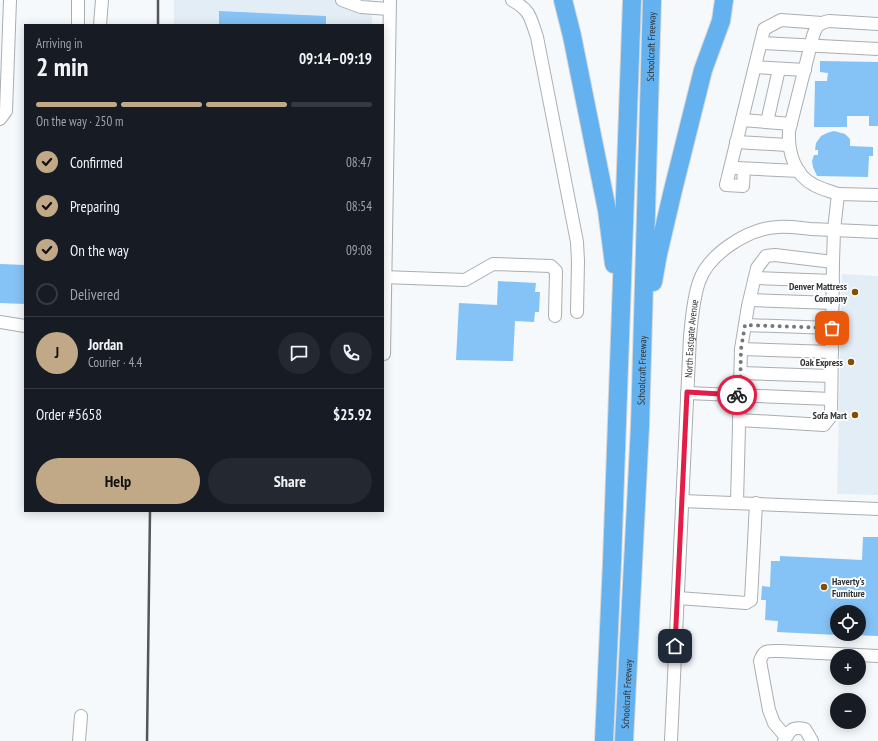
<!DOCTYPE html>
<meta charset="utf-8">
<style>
:root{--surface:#171b24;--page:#242831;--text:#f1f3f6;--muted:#9ea1a6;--line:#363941;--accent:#c1a987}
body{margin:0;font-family:"PT Sans Narrow",sans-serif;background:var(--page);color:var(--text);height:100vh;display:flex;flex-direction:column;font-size:15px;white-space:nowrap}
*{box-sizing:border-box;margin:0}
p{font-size:13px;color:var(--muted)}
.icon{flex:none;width:22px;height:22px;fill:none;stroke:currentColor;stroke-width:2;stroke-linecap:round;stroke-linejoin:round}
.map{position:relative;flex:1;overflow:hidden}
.sheet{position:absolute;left:24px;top:24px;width:360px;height:488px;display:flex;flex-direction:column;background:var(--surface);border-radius:0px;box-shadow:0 2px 10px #0003}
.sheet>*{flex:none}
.controls{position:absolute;left:830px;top:605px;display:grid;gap:8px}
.controls a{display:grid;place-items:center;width:36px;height:36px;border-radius:50%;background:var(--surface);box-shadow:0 2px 10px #0003;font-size:20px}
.pin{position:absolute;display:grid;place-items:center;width:34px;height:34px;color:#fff;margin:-17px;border-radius:8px;box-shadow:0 2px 6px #0006}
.courier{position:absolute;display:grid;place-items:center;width:40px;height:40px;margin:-20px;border:3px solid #e11d48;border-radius:50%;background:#fff;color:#222;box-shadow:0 1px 5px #0007}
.overview em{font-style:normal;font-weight:700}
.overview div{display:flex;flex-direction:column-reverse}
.overview{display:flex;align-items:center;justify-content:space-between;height:68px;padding:0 12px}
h1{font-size:26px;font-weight:700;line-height:30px}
.bar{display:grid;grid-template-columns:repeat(4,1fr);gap:6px 4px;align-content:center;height:48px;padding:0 12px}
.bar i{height:5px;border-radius:3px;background:var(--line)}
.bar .on{background:var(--accent)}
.bar p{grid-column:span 4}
.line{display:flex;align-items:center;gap:10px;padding:0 12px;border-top:1px solid var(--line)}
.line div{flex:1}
.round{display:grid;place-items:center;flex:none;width:42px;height:42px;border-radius:21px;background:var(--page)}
ol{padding:0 12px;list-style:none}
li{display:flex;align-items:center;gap:12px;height:44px}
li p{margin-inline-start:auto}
li .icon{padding:4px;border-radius:50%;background:var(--accent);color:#111;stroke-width:4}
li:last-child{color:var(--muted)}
li i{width:22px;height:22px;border:2px solid var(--line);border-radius:50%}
.button{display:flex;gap:8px;margin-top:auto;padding:8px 12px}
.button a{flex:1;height:46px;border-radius:24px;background:var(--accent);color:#111;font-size:16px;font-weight:700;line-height:46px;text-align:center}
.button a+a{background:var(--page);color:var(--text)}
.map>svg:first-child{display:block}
</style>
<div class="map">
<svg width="878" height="741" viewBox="0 0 878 741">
<rect width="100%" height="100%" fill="#f5f9fc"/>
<path fill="#e3edf6" d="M174 0H372V25H174Z
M842 274 878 276V495L837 494Z"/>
<path fill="#85c2f5" d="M219 11 326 16V25H219Z
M820 61 878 62V126H869V116H847V127H814L815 81H827L828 73 820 72Z
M834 131 845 134 850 139V146L873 147V156H869L868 177 817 176 813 167 812 161 814 155H818V150H815L816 143 821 136 827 133Z
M0 264 25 265V304L0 303Z
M498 281 536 283 535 292H540L539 312H535L534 322 515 321 513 361 456 360 459 303 497 305Z
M863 537H878V636L852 635V634H859V612H837V635L777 632 778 621 765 620 766 600H761L762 586 770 587 771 561H780V556L862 560Z"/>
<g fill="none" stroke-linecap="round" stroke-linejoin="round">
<defs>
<g id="minor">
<path d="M342 0 361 7 389 9"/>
<path d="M512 0C531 11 530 17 537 37L577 242 578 261 577 312"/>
<path d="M78 25V0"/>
<path d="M100 25 102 0"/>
<path d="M761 43 878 49"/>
<path d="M755 67 805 70"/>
<path d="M0 119 6 111 10 0"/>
<path d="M742 120 791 124"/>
<path d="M767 122 779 69"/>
<path d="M736 142 788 145"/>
<path d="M736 168 799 171"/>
<path d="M744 169 743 186 726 185 764 29 781 20 822 23"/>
<path d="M838 194C830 191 821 189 814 185 794 175 788 151 789 131L813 36C816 26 819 23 829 21L878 24"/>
<path d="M383 277 465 280 493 264 551 266 556 271 555 316"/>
<path d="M755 278 833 281"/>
<path d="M750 300 833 303"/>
<path d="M0 322 25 326"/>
<path d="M745 325 832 328"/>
<path d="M741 349 832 352"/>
<path d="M384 354 390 0"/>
<path d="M741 373 831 376"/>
<path d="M687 393 831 399"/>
<path d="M739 420 824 425 831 416 833 262"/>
<path d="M682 501 878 509"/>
<path d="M737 502 741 349 748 306 757 268 766 256 775 255 833 262 834 230 838 194 878 195"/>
<path d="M678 598 746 603 751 600 756 503"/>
<path d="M786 737 774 723 769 710 760 661C764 649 768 651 780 651L878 656"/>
<path d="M79 741 81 716"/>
<path id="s1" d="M671 741 690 336C692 318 693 299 699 282 708 254 749 228 778 227 789 226 800 228 811 229 833 230 856 231 878 232"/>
<path d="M784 741C790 730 792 726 805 729L812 741"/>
</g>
<g id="highway">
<path d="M563 0 572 36 607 210 614 264"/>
<path d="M653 282 658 254 673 190 703 70 721 21 724 0"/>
<path d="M604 741 612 562 632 0"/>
<path id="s2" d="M624 741 640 426 652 0"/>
</g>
</defs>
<use href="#minor" stroke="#aaaeb1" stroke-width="14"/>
<use href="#highway" stroke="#d6d6d6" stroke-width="20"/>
<use href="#minor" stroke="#fff" stroke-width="12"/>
<use href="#highway" stroke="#64b1ef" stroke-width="18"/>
<path stroke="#545657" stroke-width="2.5" d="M158 0V25
M147 741 150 511"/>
</g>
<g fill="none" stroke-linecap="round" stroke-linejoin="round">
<path stroke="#757879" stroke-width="4" stroke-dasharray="0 7.2" d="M737 395H740L741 349 745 325 832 328"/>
<path stroke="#e11d48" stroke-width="5" d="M675 646 687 392 737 395"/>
</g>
<g fill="#864e00" stroke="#fff" stroke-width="1.5">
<circle cx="855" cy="292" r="4"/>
<circle cx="851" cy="362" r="4"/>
<circle cx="855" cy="415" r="4"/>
<circle cx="824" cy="587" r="4"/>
</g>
<g text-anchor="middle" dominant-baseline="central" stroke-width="3.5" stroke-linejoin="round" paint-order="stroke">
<g font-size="10" fill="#303233" stroke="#fff">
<text stroke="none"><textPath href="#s2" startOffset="695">Schoolcraft Freeway</textPath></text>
<text stroke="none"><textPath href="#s1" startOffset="403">North Eastgate Avenue</textPath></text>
<text stroke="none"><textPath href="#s2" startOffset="371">Schoolcraft Freeway</textPath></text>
<text stroke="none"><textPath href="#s2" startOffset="47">Schoolcraft Freeway</textPath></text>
</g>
<g font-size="10" font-weight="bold" fill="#303233" stroke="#fff" text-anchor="end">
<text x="847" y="286">Denver Mattress<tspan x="847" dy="12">Company</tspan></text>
<text x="843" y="362">Oak Express</text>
<text x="847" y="415">Sofa Mart</text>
<text x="832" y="581" text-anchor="start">Haverty's<tspan x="832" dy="12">Furniture</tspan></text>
</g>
</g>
</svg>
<div class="controls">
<a><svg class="icon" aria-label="locate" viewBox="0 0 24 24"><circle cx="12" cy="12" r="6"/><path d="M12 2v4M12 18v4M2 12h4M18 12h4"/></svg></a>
<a>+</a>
<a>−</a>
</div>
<div class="pin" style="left:832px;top:328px;background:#ea580c"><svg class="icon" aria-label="bag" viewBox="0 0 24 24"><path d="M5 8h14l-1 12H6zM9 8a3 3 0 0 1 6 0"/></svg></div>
<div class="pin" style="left:675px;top:646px;background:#1f2937"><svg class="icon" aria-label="home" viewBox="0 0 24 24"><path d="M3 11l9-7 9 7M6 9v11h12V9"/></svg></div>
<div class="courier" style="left:737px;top:395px"><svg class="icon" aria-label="bike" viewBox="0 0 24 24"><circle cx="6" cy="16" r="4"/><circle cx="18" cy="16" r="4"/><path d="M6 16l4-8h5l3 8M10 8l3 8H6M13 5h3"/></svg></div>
<section class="sheet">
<div class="overview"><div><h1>2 min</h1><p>Arriving in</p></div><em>09:14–09:19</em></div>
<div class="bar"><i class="on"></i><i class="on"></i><i class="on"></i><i></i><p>On the way · 250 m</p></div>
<ol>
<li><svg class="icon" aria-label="check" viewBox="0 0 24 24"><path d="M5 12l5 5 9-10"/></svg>Confirmed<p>08:47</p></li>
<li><svg class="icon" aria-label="check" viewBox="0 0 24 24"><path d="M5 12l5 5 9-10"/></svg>Preparing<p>08:54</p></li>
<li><svg class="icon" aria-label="check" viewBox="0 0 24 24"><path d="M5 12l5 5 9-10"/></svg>On the way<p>09:08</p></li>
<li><i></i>Delivered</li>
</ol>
<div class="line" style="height:72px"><b class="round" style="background:var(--accent);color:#111">J</b><div><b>Jordan</b><p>Courier · 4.4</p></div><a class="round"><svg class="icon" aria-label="chat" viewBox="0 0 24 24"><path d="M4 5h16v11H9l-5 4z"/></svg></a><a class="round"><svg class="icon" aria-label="phone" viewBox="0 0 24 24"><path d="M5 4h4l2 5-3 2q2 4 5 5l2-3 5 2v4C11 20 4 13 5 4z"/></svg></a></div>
<div class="line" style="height:52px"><div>Order #5658</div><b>$25.92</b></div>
<div class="button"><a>Help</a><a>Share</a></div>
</section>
</div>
